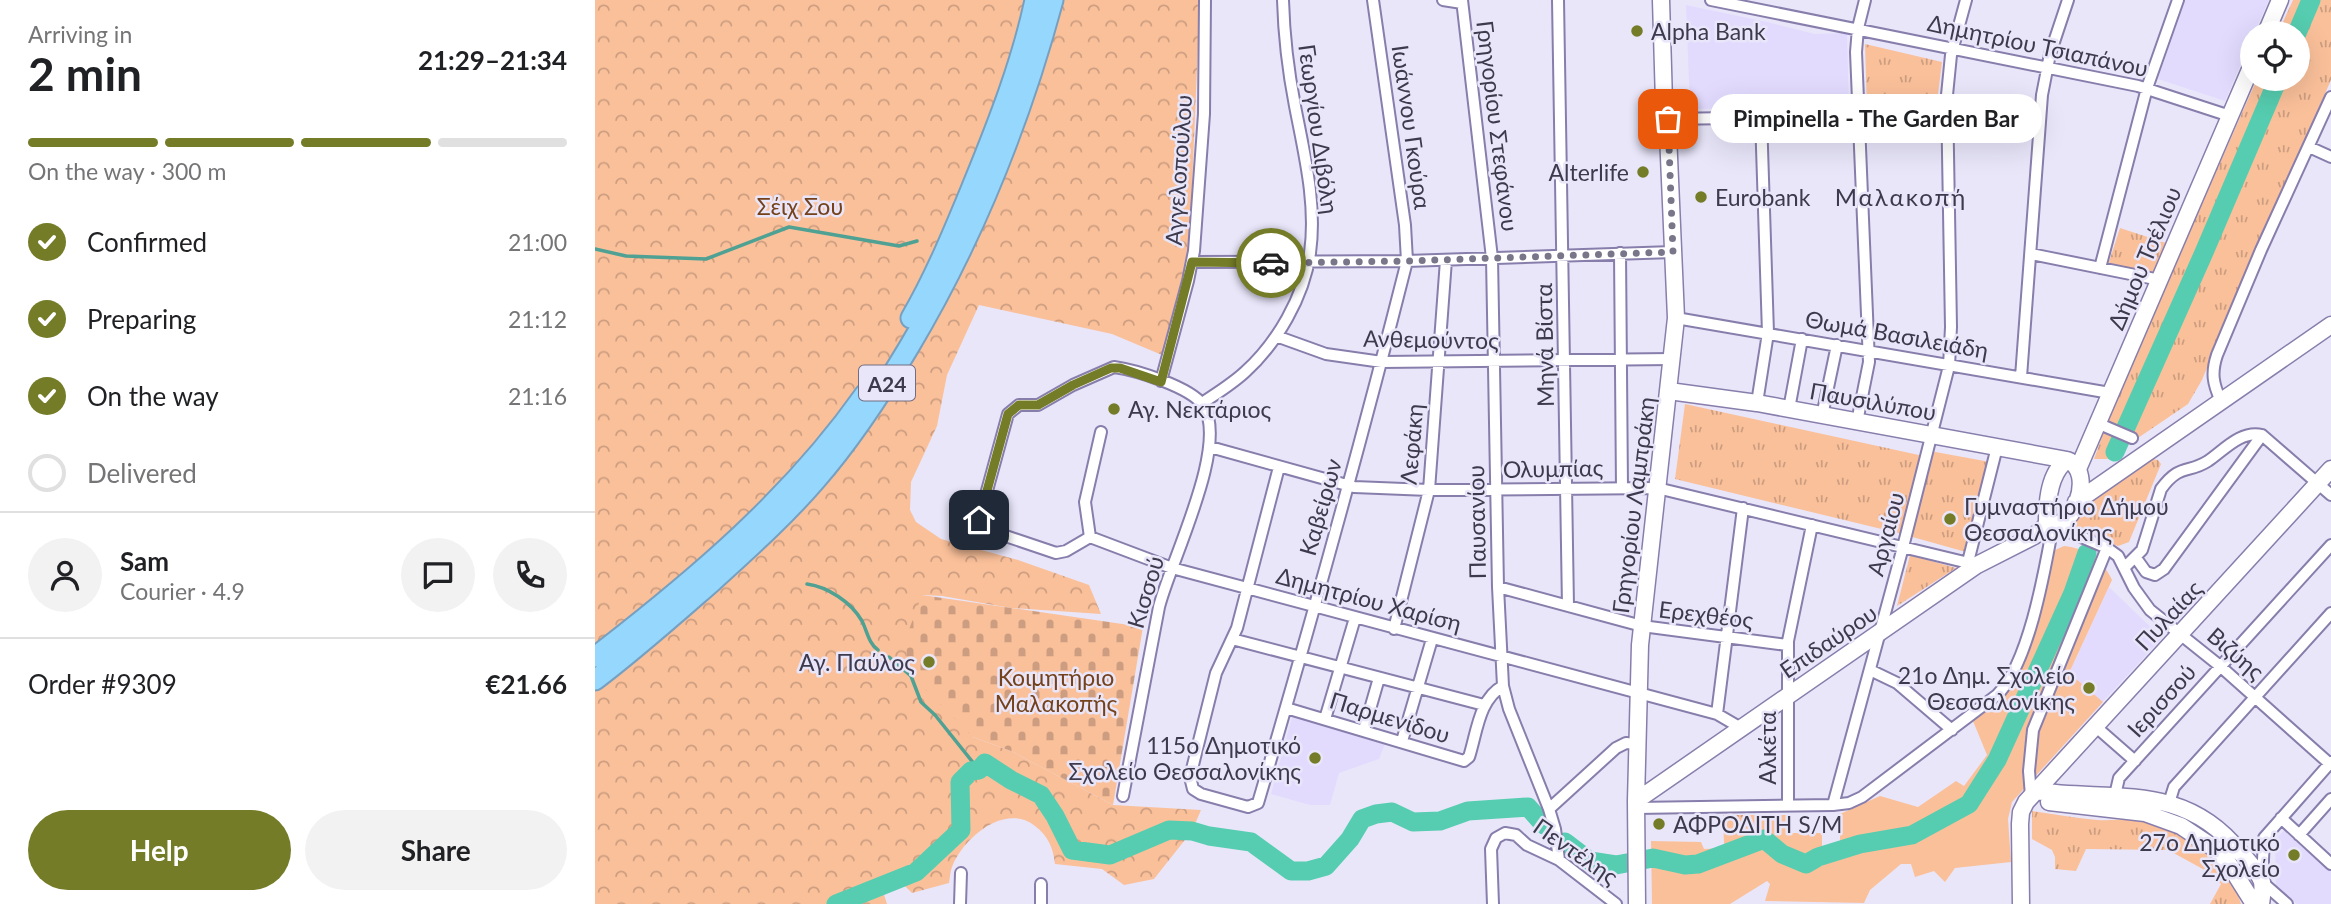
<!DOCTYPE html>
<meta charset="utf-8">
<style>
:root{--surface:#fff;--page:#f2f2f2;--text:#202124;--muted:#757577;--line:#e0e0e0;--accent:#747c27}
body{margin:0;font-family:Lato,sans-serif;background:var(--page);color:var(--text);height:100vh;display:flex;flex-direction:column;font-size:26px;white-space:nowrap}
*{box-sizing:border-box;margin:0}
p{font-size:23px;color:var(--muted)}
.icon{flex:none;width:38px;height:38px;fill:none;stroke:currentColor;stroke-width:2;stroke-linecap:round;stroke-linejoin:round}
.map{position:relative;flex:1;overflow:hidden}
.drawer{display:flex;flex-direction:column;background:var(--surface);width:595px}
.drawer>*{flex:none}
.buttons{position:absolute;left:1645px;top:21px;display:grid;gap:14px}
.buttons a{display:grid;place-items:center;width:70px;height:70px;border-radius:50%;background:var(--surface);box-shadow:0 7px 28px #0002;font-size:35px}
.pin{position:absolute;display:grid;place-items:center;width:60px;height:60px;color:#fff;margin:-30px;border-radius:14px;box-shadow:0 4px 10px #0006}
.courier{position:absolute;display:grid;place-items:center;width:70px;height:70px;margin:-35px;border:5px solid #747c27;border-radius:50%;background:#fff;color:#222;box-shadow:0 2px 9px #0007}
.bubble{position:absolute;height:49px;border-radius:24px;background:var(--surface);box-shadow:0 7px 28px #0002;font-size:23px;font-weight:700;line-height:49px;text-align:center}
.summary em{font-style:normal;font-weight:700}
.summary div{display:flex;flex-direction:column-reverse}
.summary{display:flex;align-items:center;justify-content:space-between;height:119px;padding:0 28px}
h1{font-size:46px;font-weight:700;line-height:52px}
.bar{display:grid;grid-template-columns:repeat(4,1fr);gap:10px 7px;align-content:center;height:84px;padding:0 28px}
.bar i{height:9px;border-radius:5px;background:var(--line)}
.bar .active{background:var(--accent)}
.bar p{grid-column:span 4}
.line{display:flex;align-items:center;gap:18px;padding:0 28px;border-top:2px solid var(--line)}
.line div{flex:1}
.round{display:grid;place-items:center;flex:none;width:74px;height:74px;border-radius:37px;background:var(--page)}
ol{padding:0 28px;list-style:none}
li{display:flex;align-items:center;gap:21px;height:77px}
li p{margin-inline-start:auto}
li .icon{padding:7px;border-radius:50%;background:var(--accent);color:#fff;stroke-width:4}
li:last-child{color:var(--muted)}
li i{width:38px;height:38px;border:4px solid var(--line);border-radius:50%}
.button{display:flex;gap:14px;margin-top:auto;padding:14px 28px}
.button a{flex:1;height:80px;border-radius:42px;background:var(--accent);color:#fff;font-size:28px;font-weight:700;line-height:80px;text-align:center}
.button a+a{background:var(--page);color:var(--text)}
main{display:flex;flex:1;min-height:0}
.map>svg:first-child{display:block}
</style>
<main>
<section class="drawer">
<div class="summary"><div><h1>2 min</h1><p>Arriving in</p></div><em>21:29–21:34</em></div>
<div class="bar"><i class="active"></i><i class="active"></i><i class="active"></i><i></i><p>On the way · 300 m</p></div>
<ol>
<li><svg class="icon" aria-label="check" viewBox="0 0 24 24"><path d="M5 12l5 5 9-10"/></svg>Confirmed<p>21:00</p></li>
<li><svg class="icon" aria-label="check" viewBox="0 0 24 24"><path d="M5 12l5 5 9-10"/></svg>Preparing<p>21:12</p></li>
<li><svg class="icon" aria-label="check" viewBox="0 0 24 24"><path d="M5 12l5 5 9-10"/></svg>On the way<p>21:16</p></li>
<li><i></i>Delivered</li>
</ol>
<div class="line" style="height:126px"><a class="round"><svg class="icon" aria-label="person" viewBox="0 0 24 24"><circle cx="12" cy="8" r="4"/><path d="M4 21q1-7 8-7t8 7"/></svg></a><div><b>Sam</b><p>Courier · 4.9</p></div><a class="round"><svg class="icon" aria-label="chat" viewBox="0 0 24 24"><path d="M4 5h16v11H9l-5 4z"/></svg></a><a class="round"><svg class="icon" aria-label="phone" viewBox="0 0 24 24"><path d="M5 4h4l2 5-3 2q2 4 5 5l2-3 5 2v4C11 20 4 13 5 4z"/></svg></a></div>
<div class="line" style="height:91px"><div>Order #9309</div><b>€21.66</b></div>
<div class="button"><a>Help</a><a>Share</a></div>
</section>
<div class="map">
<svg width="1736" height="904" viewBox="0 0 1736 904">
<defs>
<pattern id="forest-crowns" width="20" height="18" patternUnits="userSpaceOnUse" patternTransform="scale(1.75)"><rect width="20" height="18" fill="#fac09a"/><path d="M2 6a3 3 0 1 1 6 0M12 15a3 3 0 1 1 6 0" fill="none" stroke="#cc9d80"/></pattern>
<pattern id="cemetery-stones" width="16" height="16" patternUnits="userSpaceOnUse" patternTransform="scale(1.75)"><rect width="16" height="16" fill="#fac09a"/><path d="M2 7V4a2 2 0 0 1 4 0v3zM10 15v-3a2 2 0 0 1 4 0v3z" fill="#cc9d80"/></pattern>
<pattern id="park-tufts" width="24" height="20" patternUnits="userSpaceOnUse" patternTransform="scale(1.75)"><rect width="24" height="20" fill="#fac09a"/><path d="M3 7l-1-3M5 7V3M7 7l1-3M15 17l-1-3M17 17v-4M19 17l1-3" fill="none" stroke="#cc9d80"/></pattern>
</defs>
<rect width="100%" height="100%" fill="#e9e6fa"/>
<path fill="#e2dbfe" d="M1590 0H1674L1659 33H1657V38L1630 101 1563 79Z
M1091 5 1172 22 1220 34 1252 33 1254 107 1095 109Z
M1514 587 1567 638 1430 785 1474 673Z
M698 714 791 741 784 759 744 773 735 805H715L676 794Z
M1690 829 1736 871V904H1702L1681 886 1680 840Z"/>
<path fill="#fac09a" d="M1469 546C1491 548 1508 560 1517 580L1474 673 1508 702 1417 802 1413 819 1416 862 1360 868 1350 882 1339 871 1320 877 1316 864H1306L1275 890 1269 903 1170 901 1175 884 1172 881 1135 904H1057L1056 841 1106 842 1109 849 1128 848 1133 839 1167 836 1185 815H1194L1195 833H1227V846L1245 845V814L1285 796 1323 807 1361 781 1369 786 1392 755 1378 721 1408 695 1457 556 1460 550Z"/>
<path fill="url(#forest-crowns)" d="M0 0H605L594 255 567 355 517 334 384 305 352 375 342 426 316 482 315 510 321 522 346 539 423 560 494 585 506 614 416 608 347 596 328 595 378 737 416 751 518 805 606 810 597 831 559 879 529 885 507 869 460 864C458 847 453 836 440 826 410 802 368 838 357 867 355 872 355 878 354 883L317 893 308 884 285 882 292 904H0Z"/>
<path fill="url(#cemetery-stones)" d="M327 595 548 627 518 805 416 751 378 737 311 670 312 635Z"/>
<path fill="url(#park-tufts)" d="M1698 0H1736V80L1661 249 1607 380 1593 404 1512 459H1499L1522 396 1662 79H1703V33H1683Z
M1270 44 1347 62 1340 118 1272 109Z
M1525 228 1571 243 1557 275 1512 268Z
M1090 404 1333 457 1335 451 1395 462 1371 552 1303 533 1080 479Z
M1557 459 1563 460 1566 464 1534 542 1523 546 1471 525 1477 510Z
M1315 555 1361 568 1302 606Z
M1437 811C1459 814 1481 818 1502 820 1522 821 1544 817 1562 823 1596 833 1637 869 1646 904H1615L1626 884 1617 874 1573 850 1491 849 1481 871 1460 869V857L1457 850 1437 839Z
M1128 815H1185L1168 836 1129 844Z"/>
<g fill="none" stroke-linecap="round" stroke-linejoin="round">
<path stroke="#4fa193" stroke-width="3.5" d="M0 249 31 256 111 259 194 227 304 246 322 241
M212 584C233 587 256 602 267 621 272 631 274 644 283 650
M294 657 316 676 326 702 340 715 384 770"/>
<path stroke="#56cdb0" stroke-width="19" d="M1702 33 1716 0
M1520 452 1607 257 1683 79
M970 842 995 861 1021 865 1058 858 1090 865 1103 864 1169 839 1187 854 1211 864 1223 857 1265 844 1317 835 1374 804 1402 760 1478 593 1492 553
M241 904 321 872 366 830 365 782 376 771 384 770 390 763 416 780 446 795 460 816 477 850 515 855 574 830 597 831 614 836 656 842 696 871H713L731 866 755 839 767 819 781 814 797 812 818 822 845 821 873 811 933 807 949 825"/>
<defs>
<path id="street" d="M848 0 867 3
M867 0 897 258 903 587 908 686 914 709 954 809 960 829 964 860
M963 0 973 606
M1116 0 1543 86 1635 116
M1073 119 1278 116 1354 128
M1714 147 1736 157
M1025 253 1027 488
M1436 254 1565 280
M597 262 812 261 1078 252
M1505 268 1552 88 1583 0
M1081 318 1515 393
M681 336 731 354 787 362 1078 359
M1426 377 1447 95 1455 54 1473 0
M566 381 593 281 599 251 609 114 610 0
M1626 401C1618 384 1616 373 1622 355L1666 250 1736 97
M607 403C621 394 637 384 650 372 682 343 709 297 715 253 722 204 709 153 700 106 693 70 689 36 688 0
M1162 403 1173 333 1166 117
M1194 409 1207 339
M1227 416 1242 345
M1262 422 1274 362 1261 52 1263 28 1270 0
M1502 423 1537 438
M506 432 490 502 495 537 577 568 1122 714 1146 728
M1667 435 1736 495
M615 447 759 487 834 490 1062 488 1382 565
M684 467 642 628 621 673 595 777 598 789 606 794 653 807 663 803C716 623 766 443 812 261L810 225 778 0
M495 537 471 551 461 553 387 528 384 520 413 414 424 405H443L478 385 519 367C541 370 595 387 608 405 635 445 575 562 564 607L528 796
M1541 558 1551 572 1560 575 1569 569 1667 435
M1373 562 1402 447
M1530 567 1547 550 1566 489C1585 463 1593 474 1613 461 1629 450 1646 430 1667 435
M903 587 1047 626 1192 645
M799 629 834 490 851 260
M637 639 889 705
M1275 670 1302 683 1357 730
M691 708 869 761 874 757C882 732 884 699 908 686
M1122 714 1148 508
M730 719 760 618
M1500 726 1540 761
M769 730 784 678
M807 741 837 639
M1520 795 1524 778 1736 545
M1434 799 1436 796 1434 771 1438 730 1512 548
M1574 803 1579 787 1736 613
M1193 805V641L1217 525
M1238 805 1308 547 1354 366 1356 327 1352 95 1356 55 1371 0
M1041 808 1238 805 1254 803 1267 797 1402 695C1434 664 1450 569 1458 525L1512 548 1523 556 1539 588 1555 610 1625 666 1736 765
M954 809 1021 748 1031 743 1042 744
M1686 818 1736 864
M1704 835 1736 799
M446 884V904
M365 904 366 873
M898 904 896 849 901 838 910 833 921 835 932 845 964 860 1021 904
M1692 904 1667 882 1669 838 1736 762"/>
<path id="secondary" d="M1671 33 1685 0
M1074 391 1162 403 1472 460
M1472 460C1502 471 1477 537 1452 522 1452 501 1454 473 1472 460Z
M1483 469 1657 65
M1481 502 1736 325
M1441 791C1518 802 1588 781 1645 852 1652 860 1664 872 1667 882 1668 888 1667 898 1666 904
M1041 801 1382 565 1439 536 1453 524
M1454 802 1550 813 1586 826 1619 848 1632 861 1659 904
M1042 904 1041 801 1045 645 1081 318 1072 111 1069 102 1066 0
M1426 904 1425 824 1426 812 1431 802 1736 469"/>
<path id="highway" d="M316 318C341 275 360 228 379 182 403 123 427 62 440 0
M0 657C101 579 196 499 270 394
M0 680C41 649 79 615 118 581 153 549 189 517 220 481 256 440 286 394 314 347 379 238 425 122 458 0"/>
</defs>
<use href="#street" stroke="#887eac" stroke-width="14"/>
<use href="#secondary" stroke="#887eac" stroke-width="19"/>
<use href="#highway" stroke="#77a0c0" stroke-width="23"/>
<use href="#street" stroke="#fff" stroke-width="10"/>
<use href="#secondary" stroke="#fff" stroke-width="16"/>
<use href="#highway" stroke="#96d7fd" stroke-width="19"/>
</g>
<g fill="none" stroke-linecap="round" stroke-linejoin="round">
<path stroke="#7a768a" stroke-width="7" stroke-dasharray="0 12.6" d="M676 263 812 261 1078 252 1073 119"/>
<path stroke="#747c27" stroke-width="9" d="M384 520 413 414 424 405H443L478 385 516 368H525L566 382 597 262 676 263"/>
</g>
<g fill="#747c27" stroke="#e9e6fa" stroke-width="2.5">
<circle cx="1042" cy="31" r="7"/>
<circle cx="1048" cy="172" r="7"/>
<circle cx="1106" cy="197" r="7"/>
<circle cx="519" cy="409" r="7"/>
<circle cx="1355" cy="519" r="7"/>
<circle cx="334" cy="662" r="7"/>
<circle cx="1494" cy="688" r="7"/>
<circle cx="720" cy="758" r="7"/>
<circle cx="1064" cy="824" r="7"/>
<circle cx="1699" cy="855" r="7"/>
</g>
<g text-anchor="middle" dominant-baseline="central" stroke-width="5" stroke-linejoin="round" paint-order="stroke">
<rect fill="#e9e6fa" stroke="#716e82" stroke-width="2" x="264" y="365.5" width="56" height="35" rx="5"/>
<g font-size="21" font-weight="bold" fill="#3e3a4e">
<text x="292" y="383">Α24</text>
</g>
<g font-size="23" fill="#3e3a4e" stroke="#e9e6fa" text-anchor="start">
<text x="1056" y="31">Alpha Bank</text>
<text x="1034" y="172" text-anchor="end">Alterlife</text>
<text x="1120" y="197">Eurobank</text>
<text x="533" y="409">Αγ. Νεκτάριος</text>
<text x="1369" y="506">Γυμναστήριο Δήμου<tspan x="1369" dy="26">Θεσσαλονίκης</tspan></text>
<text x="320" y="662" text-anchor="end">Αγ. Παύλος</text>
<text x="1480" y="675" text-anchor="end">21ο Δημ. Σχολείο<tspan x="1480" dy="26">Θεσσαλονίκης</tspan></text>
<text x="706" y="745" text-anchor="end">115o Δημοτικό<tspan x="706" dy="26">Σχολείο Θεσσαλονίκης</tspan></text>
<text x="1078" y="824">ΑΦΡΟΔΙΤΗ S/M</text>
<text x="1685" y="842" text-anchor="end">27ο Δημοτικό<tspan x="1685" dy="26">Σχολείο</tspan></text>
</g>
<g font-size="23" fill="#3e3a4e" stroke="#e9e6fa">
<text transform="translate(1443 45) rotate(12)">Δημητρίου Τσιαπάνου</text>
<text transform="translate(903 126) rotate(83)">Γρηγορίου Στεφάνου</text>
<text transform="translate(817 127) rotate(82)">Ιωάννου Γκούρα</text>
<text transform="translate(724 129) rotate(82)">Γεωργίου Διβόλη</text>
<text transform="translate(583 170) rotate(-86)">Αγγελοπούλου</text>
<text transform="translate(1549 258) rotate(-67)">Δήμου Τσέλιου</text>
<text transform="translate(1302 334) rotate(10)">Θωμά Βασιλειάδη</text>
<text transform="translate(836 339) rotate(1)">Ανθεμούντος</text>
<text transform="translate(949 345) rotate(-91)">Μηνά Βίστα</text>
<text transform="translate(1278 401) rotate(10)">Παυσιλύπου</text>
<text transform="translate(816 444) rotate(-85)">Λεφάκη</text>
<text transform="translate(958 468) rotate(-1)">Ολυμπίας</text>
<text transform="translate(1038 505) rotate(-83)">Γρηγορίου Λαμπράκη</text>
<text transform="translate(725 507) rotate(-74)">Καβείρων</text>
<text transform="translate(881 522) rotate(-91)">Παυσανίου</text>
<text transform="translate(1290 534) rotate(-75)">Αργαίου</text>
<text transform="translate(550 592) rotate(-73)">Κισσού</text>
<text transform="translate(774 599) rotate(15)">Δημητρίου Χαρίση</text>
<text transform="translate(1111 614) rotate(7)">Ερεχθέος</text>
<text transform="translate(1573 615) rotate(-47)">Πυλαίας</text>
<text transform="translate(1233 641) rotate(-34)">Επιδαύρου</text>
<text transform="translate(1641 653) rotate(41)">Βιζύης</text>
<text transform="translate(1566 700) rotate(-48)">Ιερισσού</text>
<text transform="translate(795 717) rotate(17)">Παρμενίδου</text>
<text transform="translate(1172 748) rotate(-90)">Αλκέτα</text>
<text transform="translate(981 851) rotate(35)">Πεντέλης</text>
</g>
<g font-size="23" fill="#74411a" stroke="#e9e6fa">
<text x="205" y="206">Σέιχ Σου</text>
<text x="461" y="677">Κοιμητήριο<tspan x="461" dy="26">Μαλακοπής</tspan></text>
</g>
<g font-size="24" letter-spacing="2" fill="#3e3a4e" stroke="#e9e6fa">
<text x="1306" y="196">Μαλακοπή</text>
</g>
</g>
</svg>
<div class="buttons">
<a><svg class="icon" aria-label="locate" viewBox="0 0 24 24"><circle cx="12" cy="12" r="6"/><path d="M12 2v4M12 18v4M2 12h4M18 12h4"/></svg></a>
</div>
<div class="pin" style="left:1073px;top:119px;background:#ea580c"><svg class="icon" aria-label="bag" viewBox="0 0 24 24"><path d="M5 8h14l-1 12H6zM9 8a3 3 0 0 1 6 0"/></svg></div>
<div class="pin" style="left:384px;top:520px;background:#1f2937"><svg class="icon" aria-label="home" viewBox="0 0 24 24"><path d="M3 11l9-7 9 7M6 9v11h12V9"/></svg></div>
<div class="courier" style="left:676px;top:263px"><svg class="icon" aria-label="car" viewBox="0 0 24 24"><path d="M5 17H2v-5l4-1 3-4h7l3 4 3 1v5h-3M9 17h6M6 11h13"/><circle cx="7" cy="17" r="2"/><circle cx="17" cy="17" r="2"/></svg></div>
<div class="bubble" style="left:1115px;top:94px;width:332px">Pimpinella - The Garden Bar</div>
</div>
</main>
